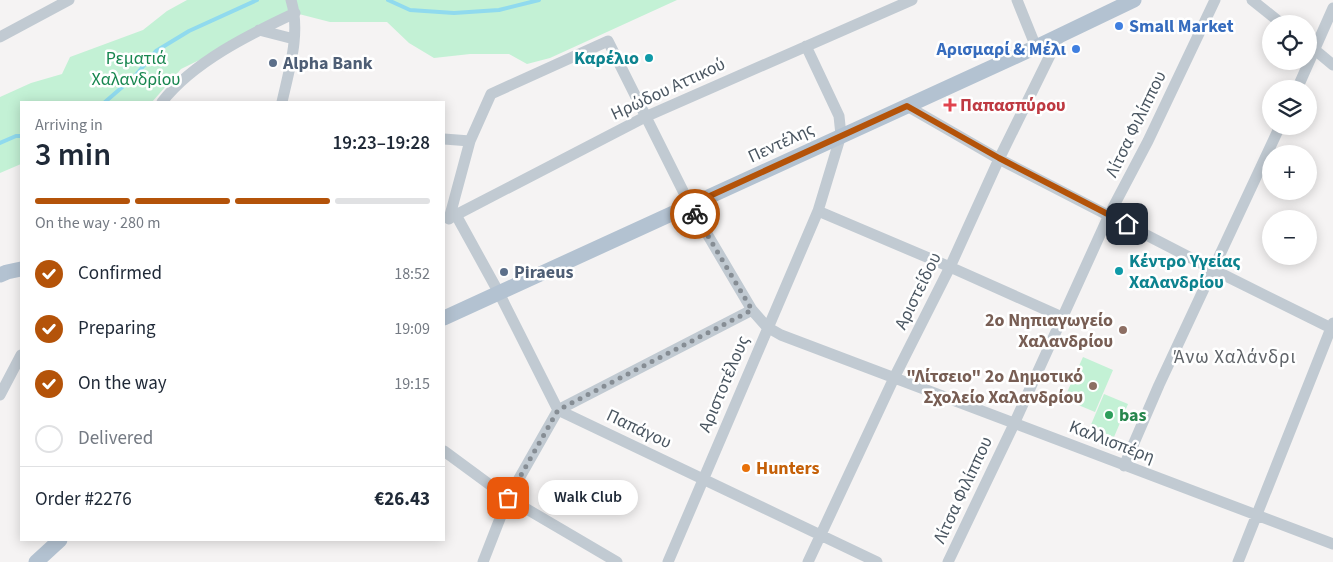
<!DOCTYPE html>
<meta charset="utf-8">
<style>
:root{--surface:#fff;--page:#f6f6f7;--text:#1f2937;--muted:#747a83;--line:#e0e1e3;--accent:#b45309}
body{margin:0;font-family:"Source Sans 3",sans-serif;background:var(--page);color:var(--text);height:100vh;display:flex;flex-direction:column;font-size:19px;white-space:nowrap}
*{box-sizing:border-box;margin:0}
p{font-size:16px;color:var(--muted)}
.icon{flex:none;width:28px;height:28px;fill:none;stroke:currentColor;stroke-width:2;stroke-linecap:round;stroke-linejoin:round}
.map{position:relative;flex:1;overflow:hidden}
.panel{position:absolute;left:20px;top:101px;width:425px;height:440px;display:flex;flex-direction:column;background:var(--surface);border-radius:0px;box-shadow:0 2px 12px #0003}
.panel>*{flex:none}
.fabs{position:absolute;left:1262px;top:15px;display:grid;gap:10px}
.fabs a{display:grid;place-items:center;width:55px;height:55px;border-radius:50%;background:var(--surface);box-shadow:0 2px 12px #0003;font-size:25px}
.pin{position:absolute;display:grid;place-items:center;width:42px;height:42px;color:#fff;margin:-21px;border-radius:10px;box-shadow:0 2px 8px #0006}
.courier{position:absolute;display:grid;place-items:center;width:50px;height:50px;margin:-25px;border:4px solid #b45309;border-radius:50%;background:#fff;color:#222;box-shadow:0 1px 6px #0007}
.bubble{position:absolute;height:35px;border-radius:18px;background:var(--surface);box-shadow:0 2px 12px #0003;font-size:16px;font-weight:600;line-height:35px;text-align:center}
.head em{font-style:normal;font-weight:600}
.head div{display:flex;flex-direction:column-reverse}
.head{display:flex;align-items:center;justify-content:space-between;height:85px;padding:0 15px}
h1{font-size:32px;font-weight:600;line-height:38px}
.bar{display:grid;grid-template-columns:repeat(4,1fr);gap:8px 5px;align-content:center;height:60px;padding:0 15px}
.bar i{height:6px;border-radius:4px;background:var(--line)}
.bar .active{background:var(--accent)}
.bar p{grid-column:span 4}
.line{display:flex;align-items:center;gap:12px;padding:0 15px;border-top:1px solid var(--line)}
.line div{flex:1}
ol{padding:0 15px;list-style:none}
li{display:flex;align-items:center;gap:15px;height:55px}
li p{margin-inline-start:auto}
li .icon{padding:5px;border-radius:50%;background:var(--accent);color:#fff;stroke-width:4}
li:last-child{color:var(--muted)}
li i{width:28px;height:28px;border:2px solid var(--line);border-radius:50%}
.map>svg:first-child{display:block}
</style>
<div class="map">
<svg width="1333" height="562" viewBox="0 0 1333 562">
<rect width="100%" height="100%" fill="#f5f3f3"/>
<path fill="#c3f1d5" d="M187 0H677L550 58 527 64 509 54H470L434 58 409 43 387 22H330L295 13 181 69 152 102H21V164L0 173V97L31 83 62 74 70 57 143 30 167 11Z
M1083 357 1113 370 1095 412 1064 399Z
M1104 394 1128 404 1114 437 1090 427Z"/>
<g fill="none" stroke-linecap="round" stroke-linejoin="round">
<path stroke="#90daee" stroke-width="4" d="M388 0 410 10 454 13 499 10 539 0
M105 102 135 76 156 51 189 31 257 0
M0 143 16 136H21"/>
<path stroke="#c1cad2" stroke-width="11" d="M1017 0 1036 47
M1252 0 1282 24
M259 30 294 39
M0 37 69 0
M1309 45 1333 65
M1297 89 1333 8
M162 102C193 62 250 34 295 13
M282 102C289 70 301 33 291 0
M907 106 999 159 1222 274 1333 329
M444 139 470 141
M818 211 950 267 1062 317
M456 215 499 293 558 410 877 562
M450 218 645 117 912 0
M449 219 470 141 491 94 608 41 690 205 752 310 767 327 781 335 1333 544
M0 395 21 355
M444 451 508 498 617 562
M1124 466 1159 385 1280 126
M483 562 508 498 558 410 752 310
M668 562 818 211 841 135 839 116 806 46
M808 562 894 378 950 267 999 159 1060 35
M948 562 1014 424 1109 215 1148 141 1215 0
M1238 562 1333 323"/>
<path stroke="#b3c2d1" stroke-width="15" d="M0 275 7 272 21 269
M444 318 1036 47 1134 0
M36 562 60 540"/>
</g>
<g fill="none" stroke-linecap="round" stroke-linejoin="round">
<path stroke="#868d94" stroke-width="5" stroke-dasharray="0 9" d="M508 498 558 410 752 310 695 214"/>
<path stroke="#b45309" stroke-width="6" d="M695 214 690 205 907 106 999 158 1127 224"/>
</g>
<g fill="#3f7fe0" stroke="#fff" stroke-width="2">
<circle cx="1119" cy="26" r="5"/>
<circle cx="1076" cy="49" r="5"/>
</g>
<g fill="#0f9aa8" stroke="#fff" stroke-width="2">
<circle cx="649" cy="58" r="5"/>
<circle cx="1119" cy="271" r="5"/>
</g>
<g fill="#5c6f8a" stroke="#fff" stroke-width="2">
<circle cx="273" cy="63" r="5"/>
<circle cx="504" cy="272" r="5"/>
</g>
<path fill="#e0444e" stroke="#fff" stroke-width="2" d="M947.5 97.5h5v5h5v5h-5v5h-5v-5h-5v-5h5z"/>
<g fill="#8d6e63" stroke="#fff" stroke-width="2">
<circle cx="1123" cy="330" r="5"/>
<circle cx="1093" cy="386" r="5"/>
</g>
<circle fill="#2e9e5b" stroke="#fff" stroke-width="2" cx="1109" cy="415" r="5"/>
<circle fill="#e8710a" stroke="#fff" stroke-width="2" cx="746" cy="468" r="5"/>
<g text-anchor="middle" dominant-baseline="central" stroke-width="5" stroke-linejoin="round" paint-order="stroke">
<g font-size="18" font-weight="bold" fill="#366cbe" stroke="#fff" text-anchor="start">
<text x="1129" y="26">Small Market</text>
<text x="1066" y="49" text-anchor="end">Αρισμαρί &amp; Μέλι</text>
</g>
<g font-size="18" fill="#17864f" stroke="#fff">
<text x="136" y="58">Ρεματιά<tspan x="136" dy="21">Χαλανδρίου</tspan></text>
</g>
<g font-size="18" font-weight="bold" fill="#0d838f" stroke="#fff" text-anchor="end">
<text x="639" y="58">Καρέλιο</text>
<text x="1129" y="261" text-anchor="start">Κέντρο Υγείας<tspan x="1129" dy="21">Χαλανδρίου</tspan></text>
</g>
<g font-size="18" font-weight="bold" fill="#4e5e75" stroke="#fff" text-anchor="start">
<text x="283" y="63">Alpha Bank</text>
<text x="514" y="272">Piraeus</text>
</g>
<g font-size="18" fill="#4a5661" stroke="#fff">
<text transform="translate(668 89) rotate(-25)">Ηρώδου Αττικού</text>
<text transform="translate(1136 124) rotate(-64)">Λίτσα Φιλίππου</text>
<text transform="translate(781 143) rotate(-25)">Πεντέλης</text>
<text transform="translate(918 291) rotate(-64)">Αριστείδου</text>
<text transform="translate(724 384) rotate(-67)">Αριστοτέλους</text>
<text transform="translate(639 429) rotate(25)">Παπάγου</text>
<text transform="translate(1112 442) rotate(21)">Καλλισπέρη</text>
<text transform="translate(963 490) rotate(-65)">Λίτσα Φιλίππου</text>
</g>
<g font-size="18" font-weight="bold" fill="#be3a42" stroke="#fff" text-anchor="start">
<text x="960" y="105">Παπασπύρου</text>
</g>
<g font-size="18" font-weight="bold" fill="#785e54" stroke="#fff" text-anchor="end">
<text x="1113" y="320">2ο Νηπιαγωγείο<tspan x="1113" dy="21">Χαλανδρίου</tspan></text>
<text x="1083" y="376">"Λίτσειο" 2ο Δημοτικό<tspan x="1083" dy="21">Σχολείο Χαλανδρίου</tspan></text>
</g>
<g font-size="18" font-weight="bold" fill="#27864d" stroke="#fff" text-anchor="start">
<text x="1119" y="415">bas</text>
</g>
<g font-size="18" font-weight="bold" fill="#c56008" stroke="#fff" text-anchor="start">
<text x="756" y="468">Hunters</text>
</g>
<g font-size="19" letter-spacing="1" fill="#5f6368" stroke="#fff">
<text x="1235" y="357">Άνω Χαλάνδρι</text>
</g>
</g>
</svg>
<div class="fabs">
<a><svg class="icon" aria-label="locate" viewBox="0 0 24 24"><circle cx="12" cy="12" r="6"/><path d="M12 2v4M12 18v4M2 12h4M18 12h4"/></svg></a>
<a><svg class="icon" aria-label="layers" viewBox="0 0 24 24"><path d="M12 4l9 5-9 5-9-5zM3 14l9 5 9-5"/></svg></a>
<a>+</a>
<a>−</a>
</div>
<div class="pin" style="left:508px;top:498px;background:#ea580c"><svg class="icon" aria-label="bag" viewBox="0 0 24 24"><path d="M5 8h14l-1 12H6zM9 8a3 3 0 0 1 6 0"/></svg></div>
<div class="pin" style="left:1127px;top:224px;background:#1f2937"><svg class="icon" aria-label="home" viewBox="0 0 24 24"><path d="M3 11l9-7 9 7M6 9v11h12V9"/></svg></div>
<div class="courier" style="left:695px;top:214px"><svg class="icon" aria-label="bike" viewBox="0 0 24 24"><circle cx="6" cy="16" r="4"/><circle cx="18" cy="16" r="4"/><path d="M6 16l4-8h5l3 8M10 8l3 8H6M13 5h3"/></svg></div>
<div class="bubble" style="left:538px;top:480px;width:100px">Walk Club</div>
<section class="panel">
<div class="head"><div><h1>3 min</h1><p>Arriving in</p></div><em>19:23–19:28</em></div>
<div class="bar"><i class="active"></i><i class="active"></i><i class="active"></i><i></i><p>On the way · 280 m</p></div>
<ol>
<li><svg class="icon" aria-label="check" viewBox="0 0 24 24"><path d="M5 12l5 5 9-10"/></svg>Confirmed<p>18:52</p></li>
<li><svg class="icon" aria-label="check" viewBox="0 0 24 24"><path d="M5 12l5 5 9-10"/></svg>Preparing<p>19:09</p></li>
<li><svg class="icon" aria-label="check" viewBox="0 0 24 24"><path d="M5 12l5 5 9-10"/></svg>On the way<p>19:15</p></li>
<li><i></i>Delivered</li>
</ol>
<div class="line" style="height:65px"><div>Order #2276</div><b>€26.43</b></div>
</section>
</div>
